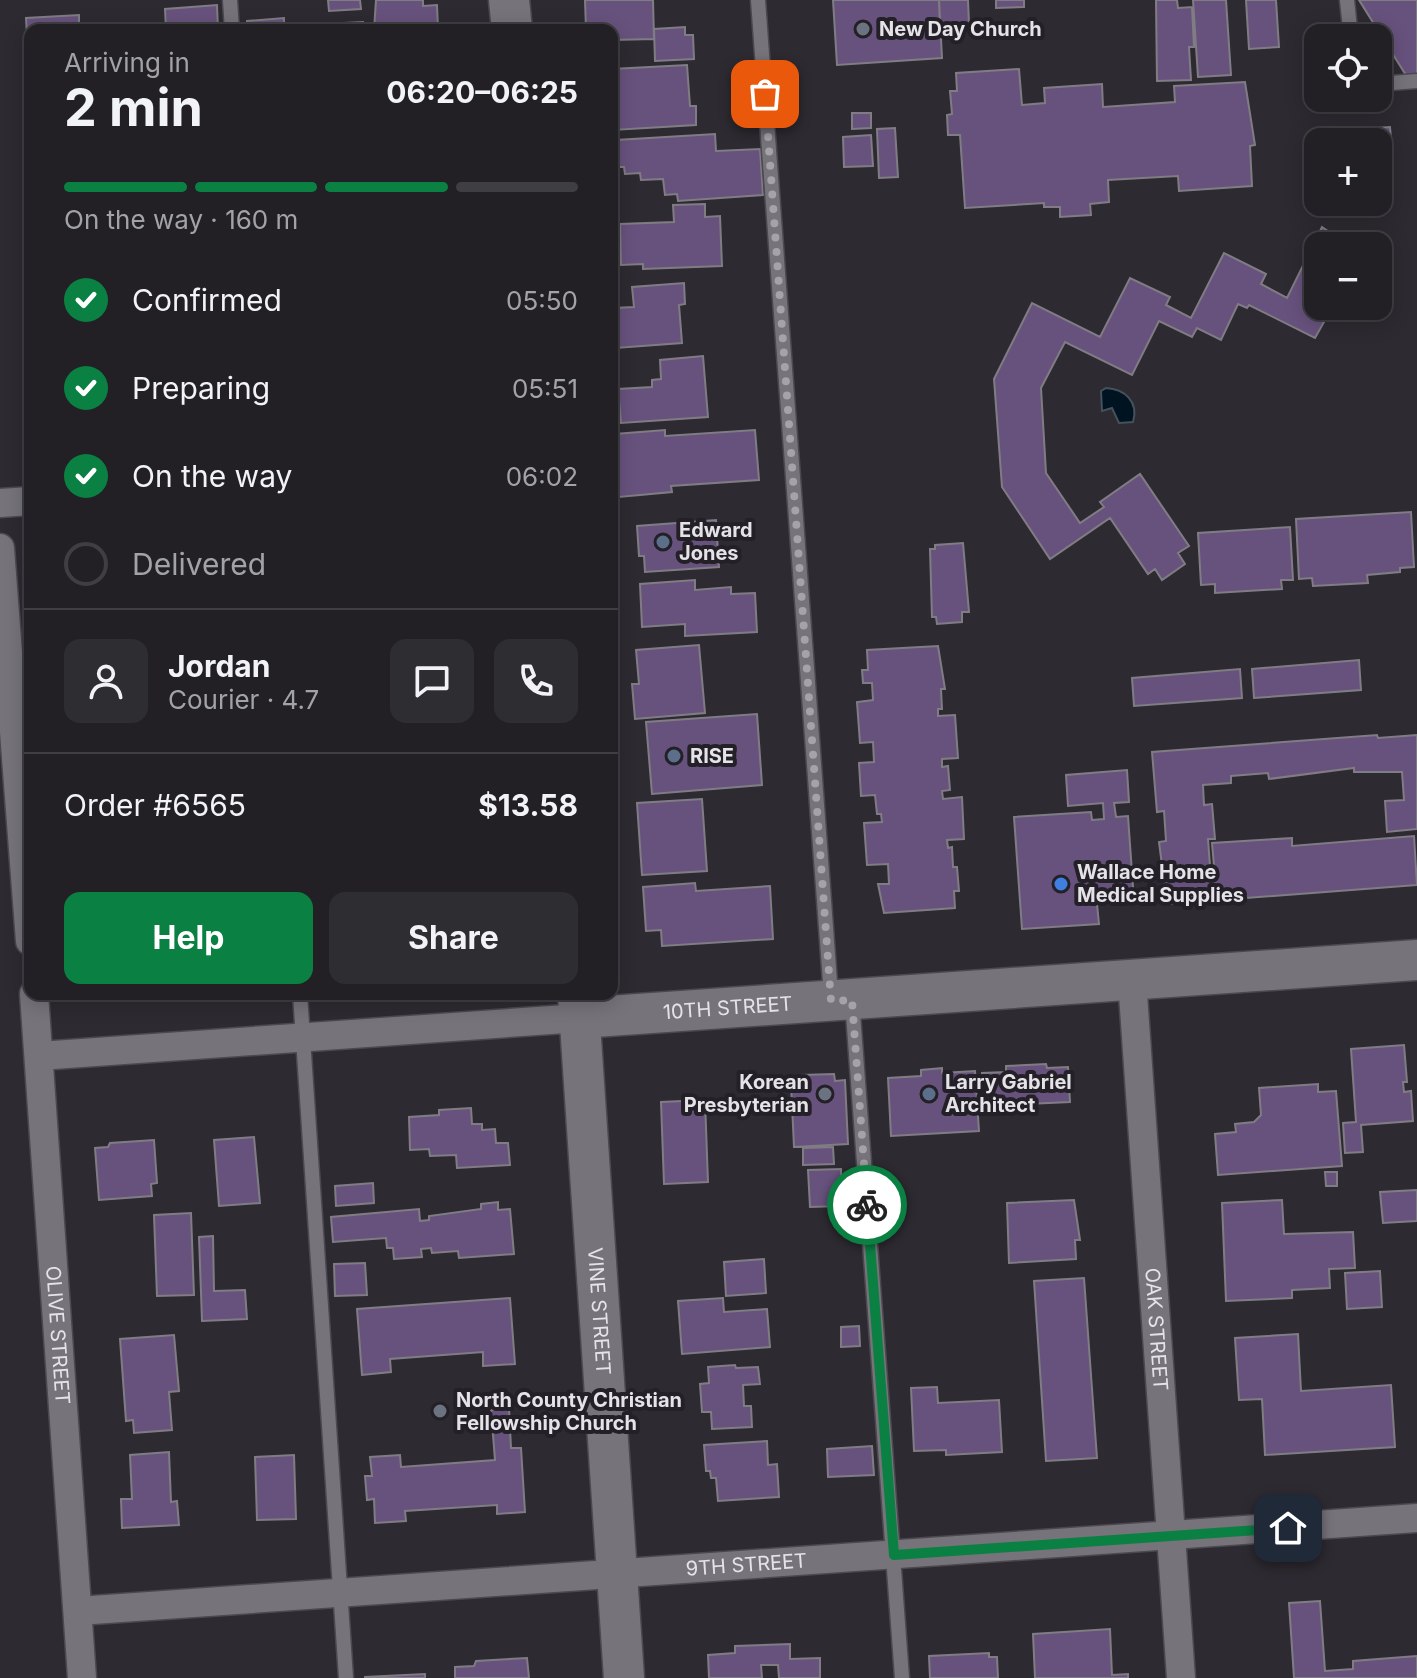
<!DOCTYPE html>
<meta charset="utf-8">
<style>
:root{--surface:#222025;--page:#2e2d32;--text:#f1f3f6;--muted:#a2a3a7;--line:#3f3e42;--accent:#0b8043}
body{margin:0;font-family:Inter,sans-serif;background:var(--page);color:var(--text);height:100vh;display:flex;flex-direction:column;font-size:30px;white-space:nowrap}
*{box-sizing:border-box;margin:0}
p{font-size:26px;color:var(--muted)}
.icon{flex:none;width:44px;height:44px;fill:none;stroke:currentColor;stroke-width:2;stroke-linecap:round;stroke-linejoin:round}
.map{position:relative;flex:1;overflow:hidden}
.sheet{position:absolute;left:24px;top:24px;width:594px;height:976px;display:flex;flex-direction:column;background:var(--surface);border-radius:16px;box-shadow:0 4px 20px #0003,0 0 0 2px var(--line)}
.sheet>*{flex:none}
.tools{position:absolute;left:1304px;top:24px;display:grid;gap:16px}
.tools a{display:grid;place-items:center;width:88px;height:88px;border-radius:16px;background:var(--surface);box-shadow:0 4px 20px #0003,0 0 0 2px var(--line);font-size:40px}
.pin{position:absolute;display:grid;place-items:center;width:68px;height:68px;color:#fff;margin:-34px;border-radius:16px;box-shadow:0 4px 12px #0006}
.courier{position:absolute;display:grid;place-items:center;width:80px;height:80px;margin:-40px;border:6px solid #0b8043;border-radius:50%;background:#fff;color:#222;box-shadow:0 2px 10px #0007}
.summary em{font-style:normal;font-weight:700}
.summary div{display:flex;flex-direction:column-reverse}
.summary{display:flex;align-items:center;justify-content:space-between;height:136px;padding:0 40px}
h1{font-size:52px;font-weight:700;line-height:60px}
.bar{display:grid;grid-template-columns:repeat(4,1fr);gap:12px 8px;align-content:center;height:96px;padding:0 40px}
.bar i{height:10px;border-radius:6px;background:var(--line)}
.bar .on{background:var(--accent)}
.bar p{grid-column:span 4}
.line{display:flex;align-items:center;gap:20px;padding:0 40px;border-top:2px solid var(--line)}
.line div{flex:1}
.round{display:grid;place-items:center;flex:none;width:84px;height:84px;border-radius:16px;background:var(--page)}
ol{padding:0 40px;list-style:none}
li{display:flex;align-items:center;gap:24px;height:88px}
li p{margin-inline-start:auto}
li .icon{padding:8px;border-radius:50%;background:var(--accent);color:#fff;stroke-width:4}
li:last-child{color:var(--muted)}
li i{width:44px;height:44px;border:4px solid var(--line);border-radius:50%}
.button{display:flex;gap:16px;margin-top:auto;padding:16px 40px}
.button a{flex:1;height:92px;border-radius:16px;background:var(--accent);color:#fff;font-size:32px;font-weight:700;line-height:92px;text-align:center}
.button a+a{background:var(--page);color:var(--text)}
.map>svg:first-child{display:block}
</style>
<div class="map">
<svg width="1417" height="1678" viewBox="0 0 1417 1678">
<rect width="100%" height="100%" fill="#2d2a31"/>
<path fill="#001321" stroke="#45515d" stroke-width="2" d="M1106 388C1125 389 1139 402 1133 422L1119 423 1112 408 1102 411 1101 391Z"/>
<path fill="#67527d" stroke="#807c84" stroke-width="2" d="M328 0H360L361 9 329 11Z
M376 0H423V6L437 5 438 29 374 30Z
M585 0H653L654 39 612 40V30H586Z
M833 0H939L942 58 837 65Z
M939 0H968L969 24 940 26Z
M996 0H1024V7L996 8Z
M1156 0H1177L1178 8 1192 7 1194 47H1189L1191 80 1157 81Z
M1193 0H1226L1231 75 1198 77Z
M1246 0H1276L1279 47 1249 49Z
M1359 0H1417V75L1409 80Z
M217 5 218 30H166L165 9Z
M79 15V30H30V88L26 18Z
M284 18V30H247V21Z
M363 22V30H324V24Z
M685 27V35H693L694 59 655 61 654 29Z
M687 65 690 106H696V125L613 130 612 69Z
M1019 69 1022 105 1045 103 1044 88 1102 84 1103 107 1175 102 1174 86 1245 82 1255 145 1250 146 1252 186 1179 191 1178 176 1108 180 1109 202 1090 204 1091 215 1060 217V207H1044V203L965 208 960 135H948L947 115 952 114 950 91H957L956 73Z
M852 113H871V128L852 129Z
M1390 127 1392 149 1378 150V142H1360L1359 129Z
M895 128 898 177 879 178 877 129Z
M715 134 716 151 760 149 763 195 678 201 677 194 665 195 663 179 641 180 640 173 625 174 624 167H618L616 140Z
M871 135 873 166 844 167 843 137Z
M705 204V217L720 216 722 266 643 269V264L621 265 620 224 674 222 673 205Z
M1322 227 1350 246H1318V306H1333L1315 338 1249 305 1247 308 1238 304 1221 340 1197 328 1192 337 1159 321 1132 375 1065 342 1041 388 1046 473 1080 523 1104 507 1100 502 1140 474 1189 546 1178 553 1185 564 1162 580 1155 569 1148 574 1110 518 1050 559 1002 487 994 379 1032 303 1100 337 1130 278 1170 297 1166 305 1191 318 1224 253 1266 274 1261 284 1287 298Z
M684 283 685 304 679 305 682 343 616 348 613 308 634 307 632 287Z
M703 356 708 417 621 423 618 389 652 387V380L661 379 660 360Z
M665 430V436L755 430 759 480 671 486 672 492 619 497 615 434Z
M1411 512 1414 567 1400 568V572L1367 575 1368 583 1313 586 1312 578 1299 579 1296 519Z
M716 520 719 567 645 572 644 556H639L637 526Z
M1290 527 1293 580H1281L1282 589 1215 593V584L1201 585 1198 533Z
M963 543 969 612H962V622L937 624 936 617H932L930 549H935V545Z
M695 580V590L731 587V594L755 593 757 632 685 636V624L642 627 640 584Z
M699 645 705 713 635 719 632 684H639L636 650Z
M938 646 945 689H941L942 709H938V716L955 715 958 758 942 759V767L948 766 950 790 942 791 943 799 962 797 964 839 947 840 948 848 952 847 953 867H957L959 891H954L955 908 884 913 878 884H889L888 864 867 865 864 823 882 822 881 814H877L875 795 861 796 859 763 874 762 873 742 860 743 857 702 873 700 872 683H863L862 670H868L867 650Z
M1359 660 1361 690 1254 698 1252 669Z
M1240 669 1242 698 1134 706 1132 678Z
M757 714 762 785 652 794 646 722Z
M1377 735 1378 738 1417 735V829L1387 832 1385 801 1404 800 1402 772H1354V768L1269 779 1268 773 1231 776V783L1203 785 1204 805 1212 804 1215 839H1208L1210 866H1214L1212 843 1292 838V846L1414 836 1417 885 1167 904 1159 842 1166 841 1164 811 1157 812 1152 752Z
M1127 770 1129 802 1114 803 1116 817 1128 816 1134 901 1097 904 1099 924 1022 929 1014 817 1091 812 1092 820 1104 819 1103 803 1068 806 1066 775Z
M702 799 707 871 642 875 637 803Z
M695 883 696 891 770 886 773 939 662 946 661 930 646 931 643 887Z
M1404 1045 1407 1082H1403L1404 1092 1411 1091 1413 1121 1361 1125 1363 1152 1345 1153 1343 1123 1356 1122 1351 1049Z
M1046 1064 1047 1068 1068 1067 1070 1102 983 1106 982 1073 1006 1072V1066Z
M942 1068V1073L975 1071 979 1131 891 1136 888 1078 921 1076V1070Z
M834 1074 835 1081 845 1080 848 1144 794 1147 791 1084 802 1083 801 1075Z
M1318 1084V1092L1336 1091 1342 1166 1218 1175 1215 1134 1236 1132 1235 1124 1254 1122 1261 1115 1259 1088Z
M705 1100 708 1182 664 1184 661 1102Z
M471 1108 472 1124H482V1130L495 1129 496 1143H508L510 1165 457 1168 456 1155 430 1156 429 1149 410 1150 409 1117 439 1115V1110Z
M254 1137 260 1203 219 1206 214 1140Z
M154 1140 157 1183 151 1184 152 1196 99 1200 95 1148 108 1147 110 1143Z
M833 1147 834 1164 803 1165V1148Z
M841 1169 842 1206 810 1207 808 1170Z
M1325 1172H1337V1186H1326Z
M373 1183 374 1203 336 1206 335 1186Z
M1417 1190V1221L1383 1223 1380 1192Z
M1074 1200 1080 1240H1075L1076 1259 1009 1263 1007 1203Z
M1282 1200 1284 1234 1353 1232 1355 1268 1329 1269 1330 1288 1292 1290V1298L1226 1301 1222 1203Z
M498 1202V1210L510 1209 514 1254 459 1258 458 1251 432 1253 431 1248 421 1249 422 1257 394 1259 393 1248H387L386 1238 333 1242 331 1217 419 1209 420 1221 429 1220V1216L481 1209V1204Z
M191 1213 194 1295 157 1296 154 1215Z
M213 1236 214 1291 245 1290 247 1319 202 1321 199 1237Z
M764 1259 766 1293 726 1296 724 1262Z
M365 1263 367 1295 335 1296 334 1264Z
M1380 1271 1382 1307 1347 1309 1345 1273Z
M1084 1278 1097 1458 1046 1461 1034 1281Z
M510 1298 515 1364 483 1366V1352L390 1359 391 1372 362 1375 357 1309Z
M723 1298 724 1312 767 1309 770 1347 682 1354 678 1301Z
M859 1326 860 1346 841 1347V1327Z
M1298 1334 1301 1391 1391 1385 1395 1447 1265 1455 1262 1399 1239 1400 1235 1338Z
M174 1335 179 1391 169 1392 172 1430 134 1433 133 1420 126 1421 120 1339Z
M735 1365 736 1368 758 1367 760 1384 743 1385 744 1406H751L752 1427 712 1429 711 1412H702L700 1384 709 1383 708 1367Z
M937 1387 938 1403 999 1400 1002 1452 946 1455V1450L914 1451 911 1388Z
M509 1408 511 1448H521L525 1512 497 1514V1505L405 1511 406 1521 375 1523 374 1499 367 1500 365 1476H372L370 1457 400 1455 401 1467 495 1460 491 1410Z
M767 1441 768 1465 777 1464 779 1497 718 1501 716 1478H711L710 1471H706L704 1445Z
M872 1446 874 1475 828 1477 827 1449Z
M169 1452 171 1502 177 1501 179 1525 122 1528 121 1499H132L130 1455Z
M294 1455 296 1519 257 1520 255 1457Z
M1320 1601 1325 1671 1353 1669V1661L1417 1656V1678H1294L1289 1603Z
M1110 1629 1112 1675 1128 1674V1678H1035L1033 1634Z
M790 1644V1659L820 1658V1678H779L778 1665H761L762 1678H709L708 1655 735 1653V1646Z
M989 1653V1657H997L998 1678H930L929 1656Z
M527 1658 529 1678H455V1667L474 1666 476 1661Z
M425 1674V1678H365V1677Z"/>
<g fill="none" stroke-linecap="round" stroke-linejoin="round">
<defs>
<path id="lane" d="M230 0 232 30
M758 0 831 996
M1347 0 1351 38
M1378 84 1417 81
M300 994 346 1678
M852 1000 902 1678"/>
<g id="street">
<path d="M0 503 30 501"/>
<path d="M0 548 30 941"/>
<path id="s1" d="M1132 980 1181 1678"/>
<path id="s2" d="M34 994 82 1678"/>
<path d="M39 1056 580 1018"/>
<path id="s3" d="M78 1611 1417 1518"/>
</g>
<g id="secondary">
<path d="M509 0 512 30"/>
<path id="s4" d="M578 994 624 1678"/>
<path id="s5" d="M580 1018 1417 960"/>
</g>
</defs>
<use href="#lane" stroke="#4b484f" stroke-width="17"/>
<use href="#street" stroke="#4b484f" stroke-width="31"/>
<use href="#secondary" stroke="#4b484f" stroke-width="43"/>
<use href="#lane" stroke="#76737b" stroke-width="14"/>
<use href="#street" stroke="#76737b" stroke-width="28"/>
<use href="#secondary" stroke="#76737b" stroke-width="40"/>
</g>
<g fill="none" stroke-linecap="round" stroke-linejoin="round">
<path stroke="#a5a2a8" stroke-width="8" stroke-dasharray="0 14.4" d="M765 94 831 1001 852 1000 867 1205"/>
<path stroke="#0b8043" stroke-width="10" d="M867 1205 894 1555 1288 1528"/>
</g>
<g fill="#6b7280" stroke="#232027" stroke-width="3">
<circle cx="863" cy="29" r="8"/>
<circle cx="825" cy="1094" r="8"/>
<circle cx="440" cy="1411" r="8"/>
</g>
<g fill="#5c6f8a" stroke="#232027" stroke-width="3">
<circle cx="663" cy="542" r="8"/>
<circle cx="674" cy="756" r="8"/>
<circle cx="929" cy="1094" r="8"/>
</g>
<circle fill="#3f7fe0" stroke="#232027" stroke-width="3" cx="1061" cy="884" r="8"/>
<g text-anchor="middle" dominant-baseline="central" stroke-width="8" stroke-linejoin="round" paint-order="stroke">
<g font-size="20" font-weight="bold" fill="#e5e3e8" stroke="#232027" text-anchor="start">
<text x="879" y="29">New Day Church</text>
<text x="679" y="530">Edward<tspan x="679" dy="23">Jones</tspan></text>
<text x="690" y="756">RISE</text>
<text x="1077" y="872">Wallace Home<tspan x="1077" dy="23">Medical Supplies</tspan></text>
<text x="809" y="1082" text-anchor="end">Korean<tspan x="809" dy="23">Presbyterian</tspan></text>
<text x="945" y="1082">Larry Gabriel<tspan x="945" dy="23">Architect</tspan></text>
<text x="456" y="1400">North County Christian<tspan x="456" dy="23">Fellowship Church</tspan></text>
</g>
<g font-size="20" fill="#e5e3e8" stroke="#232027">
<text stroke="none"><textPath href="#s5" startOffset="148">10TH STREET</textPath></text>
<text stroke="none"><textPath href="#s4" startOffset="318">VINE STREET</textPath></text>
<text stroke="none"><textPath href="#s1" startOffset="350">OAK STREET</textPath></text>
<text stroke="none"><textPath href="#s2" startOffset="342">OLIVE STREET</textPath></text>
<text stroke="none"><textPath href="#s3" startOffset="670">9TH STREET</textPath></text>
</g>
</g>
</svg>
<div class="tools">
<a><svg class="icon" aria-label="locate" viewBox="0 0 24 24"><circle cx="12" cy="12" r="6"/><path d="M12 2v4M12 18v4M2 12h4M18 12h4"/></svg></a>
<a>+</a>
<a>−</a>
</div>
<div class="pin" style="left:765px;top:94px;background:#ea580c"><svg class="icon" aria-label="bag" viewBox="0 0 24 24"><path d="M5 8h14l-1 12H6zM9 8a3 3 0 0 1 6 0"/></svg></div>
<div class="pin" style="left:1288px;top:1528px;background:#1f2937"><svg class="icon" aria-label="home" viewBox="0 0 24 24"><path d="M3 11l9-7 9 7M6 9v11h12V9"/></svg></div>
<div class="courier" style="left:867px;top:1205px"><svg class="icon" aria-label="bike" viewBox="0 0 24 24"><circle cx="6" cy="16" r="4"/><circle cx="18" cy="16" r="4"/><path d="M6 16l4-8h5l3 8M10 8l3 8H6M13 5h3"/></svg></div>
<section class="sheet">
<div class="summary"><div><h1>2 min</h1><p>Arriving in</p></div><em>06:20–06:25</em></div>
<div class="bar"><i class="on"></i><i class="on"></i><i class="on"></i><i></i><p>On the way · 160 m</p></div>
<ol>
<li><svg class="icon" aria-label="check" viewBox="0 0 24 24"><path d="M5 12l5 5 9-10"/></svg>Confirmed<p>05:50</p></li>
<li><svg class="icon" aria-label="check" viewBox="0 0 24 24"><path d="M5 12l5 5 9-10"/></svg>Preparing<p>05:51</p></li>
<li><svg class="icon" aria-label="check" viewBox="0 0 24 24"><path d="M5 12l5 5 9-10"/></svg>On the way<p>06:02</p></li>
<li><i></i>Delivered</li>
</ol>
<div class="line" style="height:144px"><a class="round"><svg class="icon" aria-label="person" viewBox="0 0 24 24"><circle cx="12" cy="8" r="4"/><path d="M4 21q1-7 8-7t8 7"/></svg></a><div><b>Jordan</b><p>Courier · 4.7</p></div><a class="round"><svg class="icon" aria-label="chat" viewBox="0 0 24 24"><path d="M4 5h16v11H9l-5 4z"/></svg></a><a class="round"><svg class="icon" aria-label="phone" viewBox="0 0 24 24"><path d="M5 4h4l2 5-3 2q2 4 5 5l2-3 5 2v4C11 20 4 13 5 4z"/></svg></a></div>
<div class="line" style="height:104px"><div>Order #6565</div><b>$13.58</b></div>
<div class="button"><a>Help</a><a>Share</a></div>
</section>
</div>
